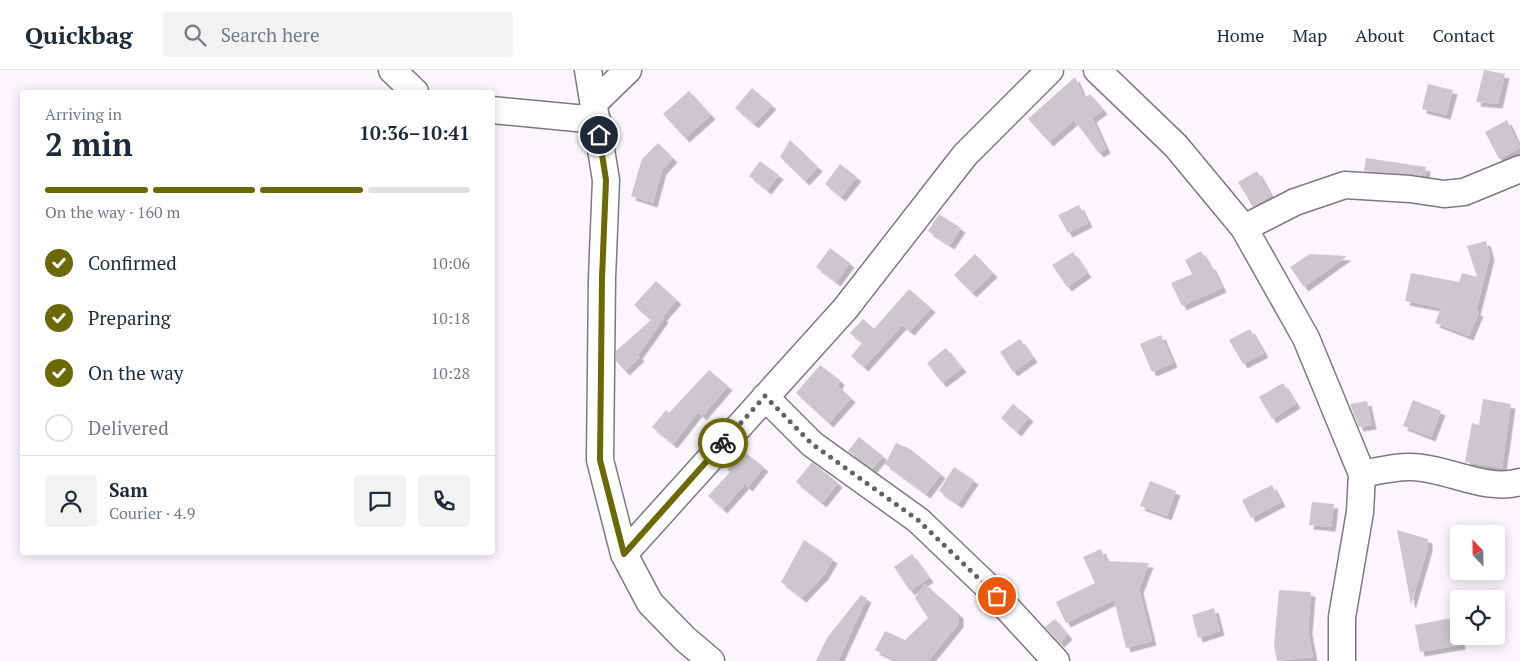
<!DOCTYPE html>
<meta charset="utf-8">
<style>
:root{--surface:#fff;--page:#f2f2f3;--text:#1f2937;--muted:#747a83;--line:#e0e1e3;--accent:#6a6904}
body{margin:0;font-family:"PT Serif",serif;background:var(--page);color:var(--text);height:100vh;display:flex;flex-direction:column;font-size:19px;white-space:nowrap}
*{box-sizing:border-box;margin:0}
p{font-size:16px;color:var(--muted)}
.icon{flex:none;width:28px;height:28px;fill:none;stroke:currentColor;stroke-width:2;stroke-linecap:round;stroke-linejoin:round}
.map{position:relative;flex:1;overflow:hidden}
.side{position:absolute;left:20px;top:20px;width:475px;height:465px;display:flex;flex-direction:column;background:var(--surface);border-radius:5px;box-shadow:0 2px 12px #0003}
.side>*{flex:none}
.needle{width:32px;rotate:338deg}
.tools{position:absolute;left:1450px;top:455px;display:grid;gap:10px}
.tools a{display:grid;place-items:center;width:55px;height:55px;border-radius:5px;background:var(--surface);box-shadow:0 2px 12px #0003;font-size:25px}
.pin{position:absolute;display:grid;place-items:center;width:42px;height:42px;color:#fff;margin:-21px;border:2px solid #fff;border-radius:50%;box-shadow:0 1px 5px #0007}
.courier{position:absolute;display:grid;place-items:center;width:50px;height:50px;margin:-25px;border:4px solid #6a6904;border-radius:50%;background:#fff;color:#222;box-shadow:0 1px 6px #0007}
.summary em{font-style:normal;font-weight:800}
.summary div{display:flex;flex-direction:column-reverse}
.summary{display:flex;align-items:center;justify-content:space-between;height:85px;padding:0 25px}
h1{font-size:32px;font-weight:800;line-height:38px}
.bar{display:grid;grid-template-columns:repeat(4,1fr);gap:8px 5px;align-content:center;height:60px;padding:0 25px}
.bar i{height:6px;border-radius:4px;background:var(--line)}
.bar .selected{background:var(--accent)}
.bar p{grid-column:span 4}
.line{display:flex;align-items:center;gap:12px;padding:0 25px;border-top:1px solid var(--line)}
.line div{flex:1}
.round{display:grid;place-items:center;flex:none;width:52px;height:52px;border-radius:5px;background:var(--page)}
ol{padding:0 25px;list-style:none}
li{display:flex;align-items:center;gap:15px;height:55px}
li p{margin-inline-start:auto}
li .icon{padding:5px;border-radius:50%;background:var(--accent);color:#fff;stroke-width:4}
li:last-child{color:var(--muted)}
li i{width:28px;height:28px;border:2px solid var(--line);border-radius:50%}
header{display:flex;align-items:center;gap:30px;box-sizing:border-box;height:70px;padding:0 25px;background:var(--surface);border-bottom:1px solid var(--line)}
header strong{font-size:24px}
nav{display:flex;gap:28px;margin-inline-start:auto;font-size:18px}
.search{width:350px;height:45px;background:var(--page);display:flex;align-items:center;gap:12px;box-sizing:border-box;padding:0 18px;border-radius:5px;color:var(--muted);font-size:19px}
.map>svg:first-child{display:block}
</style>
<header>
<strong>Quickbag</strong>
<div class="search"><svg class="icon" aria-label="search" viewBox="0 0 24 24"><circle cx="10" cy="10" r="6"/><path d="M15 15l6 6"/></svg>Search here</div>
<nav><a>Home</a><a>Map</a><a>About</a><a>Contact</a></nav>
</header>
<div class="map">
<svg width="1520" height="591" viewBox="0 0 1520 591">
<defs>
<filter id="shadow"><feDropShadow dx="4.5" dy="4.5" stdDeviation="0" flood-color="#0004"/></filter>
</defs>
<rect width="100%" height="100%" fill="#fbf6fd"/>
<path fill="#ccc7cd" filter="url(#shadow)" d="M1484 0 1505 4 1498 34 1476 32Z
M1075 7 1084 28 1090 24 1103 40 1092 48 1106 79 1099 83 1074 50 1049 72 1028 49Z
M1428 14 1453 20 1446 45 1422 39Z
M752 18 772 35 754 54 735 38Z
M689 21 711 45 685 68 663 44Z
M1507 50 1520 78 1499 89 1485 62Z
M790 70 818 97 805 111 780 87Z
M658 73 673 88 662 100 653 133 631 126 642 89Z
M1366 88 1426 97 1425 106 1364 101Z
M760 91 779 105 767 120 749 106Z
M840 94 857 107 841 127 825 114Z
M1257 101 1271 126 1253 137 1238 112Z
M1079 135 1088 153 1068 163 1058 145Z
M939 144 961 158 950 175 928 161Z
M1486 171 1490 186 1476 241 1479 242 1469 266 1435 253 1441 238 1405 231 1411 203 1459 212 1462 203 1477 207 1467 176Z
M830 178 850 193 836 212 816 197Z
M1201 181 1210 196 1211 195 1222 218 1182 236 1171 213 1192 204 1185 190Z
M1073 182 1087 203 1067 217 1052 195Z
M975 184 993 203 972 223 954 205Z
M1310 184 1347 186 1304 217 1290 197Z
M656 211 677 230 662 247 664 248 638 285 640 287 625 301 616 291V281L651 250 634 235Z
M909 219 931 238 910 261 902 255 864 297 851 286 862 273 850 263 863 249 874 259Z
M1250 259 1264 283 1243 294 1229 270Z
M1161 265 1173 293 1152 302 1140 274Z
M1020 269 1033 288 1013 302 1000 282Z
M946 278 962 298 942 313 927 293Z
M820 295 840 310 838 316 851 328 829 353 796 323Z
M709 300 728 316 702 346 698 342 673 374 652 357 666 340 669 343Z
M1283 313 1296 334 1272 349 1259 327Z
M1483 329 1511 334 1502 398 1465 392 1472 353 1479 355Z
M1413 330 1441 341 1431 367 1403 356Z
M1367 331 1372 355 1359 357 1350 334Z
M1013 334 1029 347 1017 362 1001 348Z
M859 367 883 386 872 399 848 381Z
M896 373 910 379 941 404 926 424 885 394Z
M743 381 764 397 748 417 745 414 723 439 708 426 730 402 727 400Z
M812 392 838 413 822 433 796 412Z
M954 397 974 410 958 434 939 421Z
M1150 411 1176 421 1167 446 1140 436Z
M1272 415 1281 432 1251 448 1242 430Z
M1312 432 1334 434 1331 457 1309 455Z
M1397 460 1428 469V477L1411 535Z
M804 470 833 489 824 505 802 528 781 512Z
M1101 479 1106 491 1149 493 1139 519 1152 571 1126 578 1114 530 1066 553 1056 532 1095 513 1083 487Z
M912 484 929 508 910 521 894 497Z
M925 514 959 544V553L928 591H898L875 580 885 561 905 570 928 548 915 528Z
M1279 520 1311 522 1308 560 1313 587 1277 591 1274 575Z
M861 525 867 528 838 591H816L827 568Z
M1214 538 1220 561 1198 568 1192 545Z
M1456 547 1461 575 1420 582 1415 555Z
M1055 549 1068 565 1060 573 1045 557Z"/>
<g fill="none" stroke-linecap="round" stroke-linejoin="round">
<defs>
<path id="street" d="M392 0 415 22
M588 0 606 110 602 208 600 390 624 484 650 533 685 569 711 591
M1097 0 1176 76 1244 158 1306 268 1362 404 1360 442 1342 547V591
M595 32 628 0
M492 40 597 50
M1244 158 1295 132 1345 115 1410 119 1444 124 1464 122 1520 99
M765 327 812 374 918 450 985 514 1056 591
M1362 404C1378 401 1396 396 1412 397 1448 398 1485 422 1520 412
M624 484 845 239 965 85 1050 0"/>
</defs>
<use href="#street" stroke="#7e797f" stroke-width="29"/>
<use href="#street" stroke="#fff" stroke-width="26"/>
</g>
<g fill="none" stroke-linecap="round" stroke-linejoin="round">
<path stroke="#646165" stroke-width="5" stroke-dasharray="0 9" d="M723 373 765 326 812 374 918 450 997 526"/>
<path stroke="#6a6904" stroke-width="6" d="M599 65 606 110 602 208 600 390 624 484 723 373"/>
</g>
</svg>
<div class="tools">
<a><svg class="needle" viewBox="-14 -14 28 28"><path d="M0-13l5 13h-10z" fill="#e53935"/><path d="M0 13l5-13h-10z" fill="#747a83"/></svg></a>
<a><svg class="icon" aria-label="locate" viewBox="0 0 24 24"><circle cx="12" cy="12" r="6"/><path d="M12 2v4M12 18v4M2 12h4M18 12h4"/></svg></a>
</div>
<div class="pin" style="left:997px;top:526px;background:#ea580c"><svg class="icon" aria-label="bag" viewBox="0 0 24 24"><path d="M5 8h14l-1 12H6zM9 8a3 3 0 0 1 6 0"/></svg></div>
<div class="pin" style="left:599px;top:65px;background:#1f2937"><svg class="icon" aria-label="home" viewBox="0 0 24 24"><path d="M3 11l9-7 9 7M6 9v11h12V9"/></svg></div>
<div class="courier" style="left:723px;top:373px"><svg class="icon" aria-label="bike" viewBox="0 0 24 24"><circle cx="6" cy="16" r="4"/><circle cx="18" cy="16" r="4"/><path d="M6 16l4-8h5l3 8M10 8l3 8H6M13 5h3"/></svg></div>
<section class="side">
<div class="summary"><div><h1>2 min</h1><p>Arriving in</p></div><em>10:36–10:41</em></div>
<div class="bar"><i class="selected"></i><i class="selected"></i><i class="selected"></i><i></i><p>On the way · 160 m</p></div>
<ol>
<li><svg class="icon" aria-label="check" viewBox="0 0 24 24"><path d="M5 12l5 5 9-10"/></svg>Confirmed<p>10:06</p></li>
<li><svg class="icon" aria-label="check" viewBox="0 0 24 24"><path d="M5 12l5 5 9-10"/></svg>Preparing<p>10:18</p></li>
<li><svg class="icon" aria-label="check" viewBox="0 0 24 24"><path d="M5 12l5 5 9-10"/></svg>On the way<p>10:28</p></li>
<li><i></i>Delivered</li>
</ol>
<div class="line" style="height:90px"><a class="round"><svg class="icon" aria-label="person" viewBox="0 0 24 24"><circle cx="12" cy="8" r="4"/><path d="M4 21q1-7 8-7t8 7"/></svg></a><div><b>Sam</b><p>Courier · 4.9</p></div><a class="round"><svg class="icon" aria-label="chat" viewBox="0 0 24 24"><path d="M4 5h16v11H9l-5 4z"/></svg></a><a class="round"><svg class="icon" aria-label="phone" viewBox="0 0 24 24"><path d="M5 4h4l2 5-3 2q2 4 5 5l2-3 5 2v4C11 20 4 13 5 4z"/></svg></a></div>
</section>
</div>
